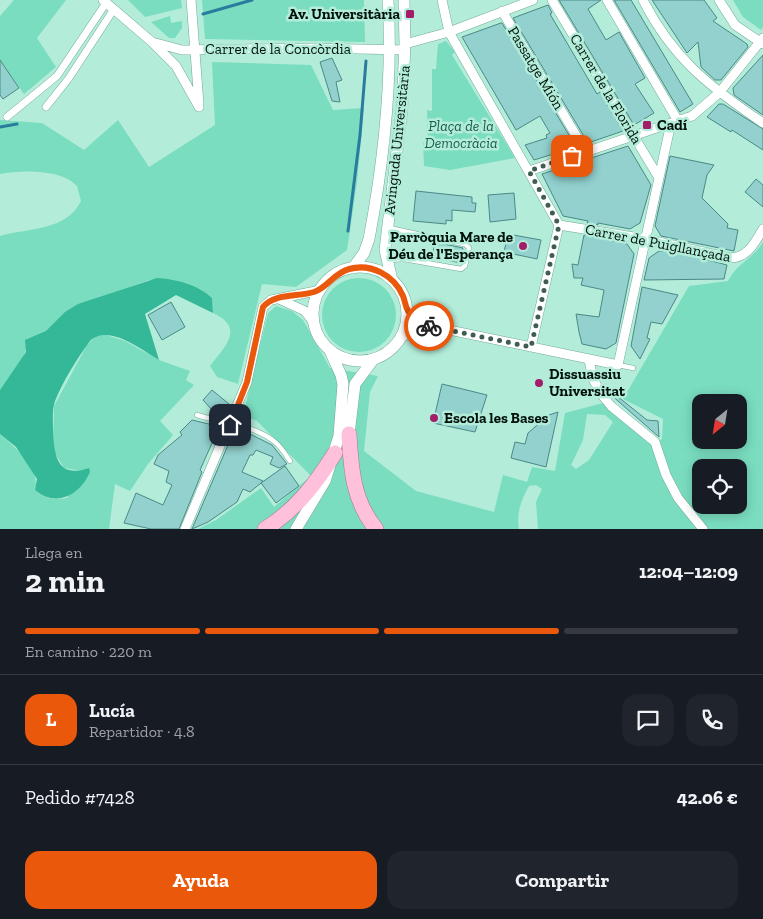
<!DOCTYPE html>
<html lang="es">
<meta charset="utf-8">
<style>
:root{--surface:#171b24;--page:#20242c;--text:#f1f3f6;--muted:#9ea1a6;--line:#363941;--accent:#ea580c}
body{margin:0;font-family:"Zilla Slab",serif;background:var(--page);color:var(--text);height:100vh;display:flex;flex-direction:column;font-size:19px;white-space:nowrap}
*{box-sizing:border-box;margin:0}
p{font-size:16px;color:var(--muted)}
.icon{flex:none;width:28px;height:28px;fill:none;stroke:currentColor;stroke-width:2;stroke-linecap:round;stroke-linejoin:round}
.map{position:relative;height:529px;overflow:hidden}
.details{display:flex;flex-direction:column;background:var(--surface);flex:1}
.details>*{flex:none}
.needle{width:32px;rotate:210deg}
.buttons{position:absolute;left:692px;top:394px;display:grid;gap:10px}
.buttons a{display:grid;place-items:center;width:55px;height:55px;border-radius:10px;background:var(--surface);box-shadow:0 2px 12px #0003;font-size:25px}
.pin{position:absolute;display:grid;place-items:center;width:42px;height:42px;color:#fff;margin:-21px;border-radius:10px;box-shadow:0 2px 8px #0006}
.courier{position:absolute;display:grid;place-items:center;width:50px;height:50px;margin:-25px;border:4px solid #ea580c;border-radius:50%;background:#fff;color:#222;box-shadow:0 1px 6px #0007}
.headline em{font-style:normal;font-weight:700}
.headline div{display:flex;flex-direction:column-reverse}
.headline{display:flex;align-items:center;justify-content:space-between;height:85px;padding:0 25px}
h1{font-size:32px;font-weight:700;line-height:38px}
.bar{display:grid;grid-template-columns:repeat(4,1fr);gap:8px 5px;align-content:center;height:60px;padding:0 25px}
.bar i{height:6px;border-radius:4px;background:var(--line)}
.bar .active{background:var(--accent)}
.bar p{grid-column:span 4}
.line{display:flex;align-items:center;gap:12px;padding:0 25px;border-top:1px solid var(--line)}
.line div{flex:1}
.round{display:grid;place-items:center;flex:none;width:52px;height:52px;border-radius:15px;background:var(--page)}
.button{display:flex;gap:10px;margin-top:auto;padding:10px 25px}
.button a{flex:1;height:58px;border-radius:15px;background:var(--accent);color:#fff;font-size:20px;font-weight:700;line-height:58px;text-align:center}
.button a+a{background:var(--page);color:var(--text)}
.map>svg:first-child{display:block}
</style>
<div class="map">
<svg width="763" height="529" viewBox="0 0 763 529">
<rect width="100%" height="100%" fill="#b3edd9"/>
<path fill="#7addbf" fill-rule="evenodd" d="M14 0H66L37 38 56 67 24 94 0 60V16Z
M128 0H181L182 8 145 17Z
M202 0H364L365 42 205 39Z
M733 0H763V27L761 30 743 17Z
M170 16 171 23 182 21V28L175 38H169L151 22Z
M446 41 455 52 452 55 515 158 450 170 424 166 423 143 428 142 427 110 432 111V69H436L438 44Z
M212 62 311 65 333 110 364 108 357 182 347 250 296 287 262 284 238 384 217 377 210 366C226 345 245 328 213 313L212 298 200 289 175 281 149 280 75 306 26 349 24 356 0 390V236C27 228 67 231 81 201L77 186C61 169 22 170 0 174V120L42 123 84 150 118 120 149 167 215 125Z
M763 242V529H538L536 502 542 489 536 485 529 486C521 500 516 514 519 529H198L216 520 261 488 274 507 311 476 257 421 243 415 268 313 276 306 292 311 303 320 330 368 378 376 370 392 364 451 416 491 494 512 503 475 527 482 532 467 555 471 565 413 603 403 653 444 662 439 663 419 623 399 689 286 728 281C737 263 753 259 763 242ZM701 402H739V440H701ZM587 414 605 415 613 422 589 460 576 469 571 465 583 440ZM701 468H739V505H701Z
M322 315a37 37 0 1 1 74 0a37 37 0 1 1-74 0Z
M103 334 125 341 159 360 190 371 186 380 194 385 160 421 173 435 148 464 130 491 115 484 109 529H0V434C15 448 41 468 35 490 46 499 54 500 67 498L82 471 64 468 53 450 54 406 87 345 96 336Z"/>
<path fill="#35b897" d="M157 278C175 279 199 285 212 298L213 313 176 295 145 314 159 360C142 350 108 323 90 341 78 357 62 383 55 401 52 410 53 419 53 428 54 452 55 480 89 468L90 472C80 495 56 508 35 490L37 479 16 447 0 434V390L26 352 25 340 46 331 65 312 78 304Z"/>
<g fill="none" stroke-linecap="round" stroke-linejoin="round">
<path stroke="#2a7c9e" stroke-width="3" d="M203 14 252 0
M0 127 17 124
M348 231 360 135 366 61"/>
</g>
<path fill="#92d1ce" stroke="#4b8986" d="M559 0H601L588 9 606 40 619 32 645 78 635 84 654 113 634 125Z
M614 0H631L693 104 680 112Z
M652 0H704L717 18 713 21 747 44 748 47 721 80H715L701 67 698 42 687 53Z
M548 5 552 13 550 14 597 94 600 92 623 131 588 143 513 18Z
M501 23H502L576 147 534 160 525 145 547 138 546 135 550 133 540 116 516 130 462 37Z
M763 55V115L734 95 733 88Z
M332 58 342 80 336 82 340 102 332 101 320 62Z
M0 60 19 88 3 99 0 95Z
M719 104H723L763 129V150L732 130 731 132 707 117Z
M628 146 651 185 640 223 630 229 598 223V225L587 223 588 221 563 216 542 174Z
M670 156 714 165 707 175 702 198 728 224 727 228 738 230 734 251 661 236 655 226Z
M756 179 763 185V207L745 192Z
M416 191 472 197V203H476L475 212 452 210V221L446 220V224L413 221Z
M514 193 516 219 490 222 488 195Z
M508 234 541 240 537 259 504 252Z
M584 235 627 244 634 254 616 343 606 349 582 344 579 332 576 314 599 317 604 290 581 285 583 278H574L572 264 578 265Z
M435 242 463 248 461 263 432 257Z
M659 251 677 252 727 265 724 279 644 280 649 258Z
M642 287 678 295 662 324 651 322 647 338 650 339 640 359 631 346Z
M171 302 185 327 162 340 148 315Z
M442 384 487 395 475 432 433 423Z
M212 390 229 404 227 409 221 412 212 410 203 400Z
M610 394 617 396 647 420 658 421 659 437Z
M558 412 546 467 511 458 515 442 525 444 528 433 543 420 548 421 549 415Z
M192 420 213 425 217 432 200 470 202 472 179 529H151L124 523 136 493 163 505 172 485 166 482 169 471 154 464 158 455 182 435 180 432Z
M246 432 272 445 287 464 279 468 270 464 273 457 256 450 253 455H250L242 472 263 481 261 483 285 466 299 486 276 503 261 483 250 492 243 489 237 502 208 522 192 529 231 438Z"/>
<g fill="none" stroke-linecap="round" stroke-linejoin="round">
<defs>
<path id="service" d="M387 260 404 259 461 269 465 266 469 248 465 244 459 243 389 228
M618 365 633 368
M197 415C223 423 254 425 275 442 281 447 286 455 290 461"/>
<path id="pedestrian" d="M46 107 69 78 114 9
M7 117 57 76 106 3"/>
<path id="minor" d="M103 0 152 42 176 66 199 107
M191 0 199 104
M442 0 449 32 559 225 531 347
M552 0 659 178
M607 0 678 121
M643 0C673 59 710 87 763 123
M719 0 735 25 763 44
M502 11 586 152
M152 42 182 50 312 48 405 50
M405 44 449 32 533 0
M529 171 692 116 719 93 763 38
M559 225 646 239 730 258C748 258 755 242 763 229
M279 299 305 311 314 323
M407 310 416 319 430 326 618 365 671 123
M402 337 415 330 430 326
M589 360 593 379 602 395 611 406 655 442 666 475 678 498 703 529
M185 529 247 382 263 307 271 300 321 290"/>
<path id="tertiary" d="M313 314a47 47 0 1 1 94 0a47 47 0 1 1-94 0Z
M353 268 364 253 369 239C384 160 393 80 388 0
M392 280 385 250 402 109 405 44 404 0
M346 440 349 434 355 384 373 360
M296 529 325 481 339 436 343 384 341 375 330 351"/>
<path id="trunk" d="M349 434C351 469 353 501 376 529
M265 529C296 510 316 483 335 453"/>
</defs>
<use href="#service" stroke="#72aa98" stroke-width="5.5"/>
<use href="#pedestrian" stroke="#72aa98" stroke-width="8"/>
<use href="#minor" stroke="#72aa98" stroke-width="10"/>
<use href="#tertiary" stroke="#72aa98" stroke-width="12"/>
<use href="#trunk" stroke="#a5788c" stroke-width="16"/>
<use href="#service" stroke="#fff" stroke-width="4.5"/>
<use href="#pedestrian" stroke="#fff" stroke-width="7"/>
<use href="#minor" stroke="#fff" stroke-width="9"/>
<use href="#tertiary" stroke="#fff" stroke-width="11"/>
<use href="#trunk" stroke="#fec0db" stroke-width="15"/>
</g>
<g fill="none" stroke-linecap="round" stroke-linejoin="round">
<path stroke="#3f5d52" stroke-width="5" stroke-dasharray="0 9" d="M429 326 531 347 559 225 529 171 572 156"/>
<path stroke="#ea580c" stroke-width="6" d="M230 425 247 382 263 307C274 293 298 297 314 292 327 288 334 273 349 269 371 263 394 275 403 296 405 300 405 306 408 311 412 318 422 323 429 326"/>
</g>
<g fill="#a31d69" stroke="#b3edd9" stroke-width="2">
<rect x="405" y="9" width="10" height="10" rx="2.5"/>
<rect x="642" y="120" width="10" height="10" rx="2.5"/>
<circle cx="523" cy="246" r="5"/>
<circle cx="539" cy="383" r="5"/>
<circle cx="434" cy="418" r="5"/>
</g>
<g text-anchor="middle" dominant-baseline="central" stroke-width="5" stroke-linejoin="round" paint-order="stroke">
<g font-size="15" font-weight="bold" fill="#00100a" stroke="#b3edd9" text-anchor="start">
<text x="400" y="14" text-anchor="end">Av. Universitària</text>
<text x="657" y="125">Cadí</text>
<text x="513" y="237" text-anchor="end">Parròquia Mare de<tspan x="513" dy="17">Déu de l'Esperança</tspan></text>
<text x="549" y="374">Dissuassiu<tspan x="549" dy="17">Universitat</tspan></text>
<text x="444" y="418">Escola les Bases</text>
</g>
<g font-size="15" fill="#00100a" stroke="#b3edd9">
<text x="278" y="49">Carrer de la Concòrdia</text>
<text transform="translate(536 68) rotate(59)">Passatge Mión</text>
<text transform="translate(606 89) rotate(59)">Carrer de la Florida</text>
<text transform="translate(397 140) rotate(-84)">Avinguda Universitària</text>
<text transform="translate(658 243) rotate(11)">Carrer de Puigllançada</text>
</g>
<g font-size="15" font-style="italic" fill="#195d4b" stroke="#b3edd9">
<text x="461" y="126">Plaça de la<tspan x="461" dy="17">Democràcia</tspan></text>
</g>
</g>
</svg>
<div class="buttons">
<a><svg class="needle" viewBox="-14 -14 28 28"><path d="M0-13l5 13h-10z" fill="#e53935"/><path d="M0 13l5-13h-10z" fill="#9ea1a6"/></svg></a>
<a><svg class="icon" aria-label="locate" viewBox="0 0 24 24"><circle cx="12" cy="12" r="6"/><path d="M12 2v4M12 18v4M2 12h4M18 12h4"/></svg></a>
</div>
<div class="pin" style="left:572px;top:156px;background:#ea580c"><svg class="icon" aria-label="bag" viewBox="0 0 24 24"><path d="M5 8h14l-1 12H6zM9 8a3 3 0 0 1 6 0"/></svg></div>
<div class="pin" style="left:230px;top:425px;background:#1f2937"><svg class="icon" aria-label="home" viewBox="0 0 24 24"><path d="M3 11l9-7 9 7M6 9v11h12V9"/></svg></div>
<div class="courier" style="left:429px;top:326px"><svg class="icon" aria-label="bike" viewBox="0 0 24 24"><circle cx="6" cy="16" r="4"/><circle cx="18" cy="16" r="4"/><path d="M6 16l4-8h5l3 8M10 8l3 8H6M13 5h3"/></svg></div>
</div>
<section class="details">
<div class="headline"><div><h1>2 min</h1><p>Llega en</p></div><em>12:04–12:09</em></div>
<div class="bar"><i class="active"></i><i class="active"></i><i class="active"></i><i></i><p>En camino · 220 m</p></div>
<div class="line" style="height:90px"><b class="round" style="background:var(--accent);color:#fff">L</b><div><b>Lucía</b><p>Repartidor · 4.8</p></div><a class="round"><svg class="icon" aria-label="chat" viewBox="0 0 24 24"><path d="M4 5h16v11H9l-5 4z"/></svg></a><a class="round"><svg class="icon" aria-label="phone" viewBox="0 0 24 24"><path d="M5 4h4l2 5-3 2q2 4 5 5l2-3 5 2v4C11 20 4 13 5 4z"/></svg></a></div>
<div class="line" style="height:65px"><div>Pedido #7428</div><b>42.06 €</b></div>
<div class="button"><a>Ayuda</a><a>Compartir</a></div>
</section>
